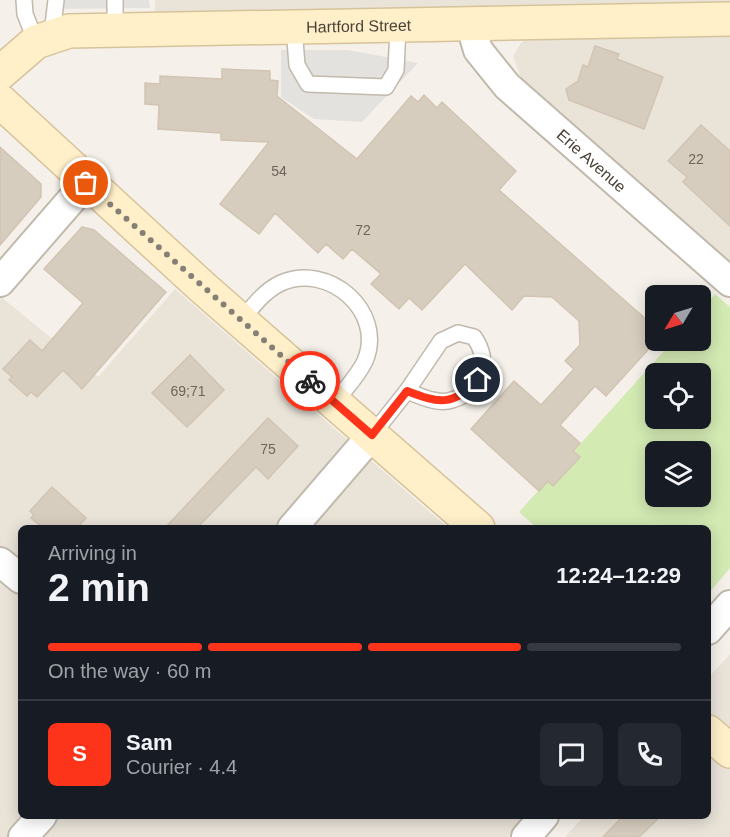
<!DOCTYPE html>
<meta charset="utf-8">
<style>
:root{--surface:#171b24;--page:#242831;--text:#f1f3f6;--muted:#9ea1a6;--line:#363941;--accent:#fd331a}
body{margin:0;font-family:Helvetica,sans-serif;background:var(--page);color:var(--text);height:100vh;display:flex;flex-direction:column;font-size:22px;white-space:nowrap}
*{box-sizing:border-box;margin:0}
p{font-size:20px;color:var(--muted)}
.icon{flex:none;width:33px;height:33px;fill:none;stroke:currentColor;stroke-width:2;stroke-linecap:round;stroke-linejoin:round}
.map{position:relative;flex:1;overflow:hidden}
.details{position:absolute;left:18px;top:525px;width:693px;height:294px;display:flex;flex-direction:column;background:var(--surface);border-radius:9px;box-shadow:0 3px 15px #0003}
.details>*{flex:none}
.needle{width:39px;rotate:232deg}
.buttons{position:absolute;left:645px;top:285px;display:grid;gap:12px}
.buttons a{display:grid;place-items:center;width:66px;height:66px;border-radius:9px;background:var(--surface);box-shadow:0 3px 15px #0003;font-size:30px}
.pin{position:absolute;display:grid;place-items:center;width:51px;height:51px;color:#fff;margin:-26px;border:3px solid #fff;border-radius:50%;box-shadow:0 2px 6px #0007}
.courier{position:absolute;display:grid;place-items:center;width:60px;height:60px;margin:-30px;border:4px solid #fd331a;border-radius:50%;background:#fff;color:#222;box-shadow:0 2px 8px #0007}
.summary em{font-style:normal;font-weight:700}
.summary div{display:flex;flex-direction:column-reverse}
.summary{display:flex;align-items:center;justify-content:space-between;height:102px;padding:0 30px}
h1{font-size:39px;font-weight:700;line-height:45px}
.bar{display:grid;grid-template-columns:repeat(4,1fr);gap:9px 6px;align-content:center;height:72px;padding:0 30px}
.bar i{height:8px;border-radius:4px;background:var(--line)}
.bar .current{background:var(--accent)}
.bar p{grid-column:span 4}
.line{display:flex;align-items:center;gap:15px;padding:0 30px;border-top:2px solid var(--line)}
.line div{flex:1}
.round{display:grid;place-items:center;flex:none;width:63px;height:63px;border-radius:9px;background:var(--page)}
.map>svg:first-child{display:block}
</style>
<div class="map">
<svg width="730" height="837" viewBox="0 0 730 837">
<rect width="100%" height="100%" fill="#f5f1ea"/>
<path fill="#e9e3d8" d="M155 0H730V8L155 17Z
M730 31V265L522 81 513 56 521 43 530 36Z
M0 262 17 276 0 296 98 377 175 289 448 528H21V816H527L508 837H0Z
M730 654V837H565L584 816H708V678Z"/>
<path fill="#d3eab3" fill-rule="evenodd" d="M715 294 730 307V568L708 594V528H537L519 512 673 341 700 340 701 309ZM656 374H700V418H656ZM656 452H700V496H656Z"/>
<path fill="#e4e2df" d="M49 0H149L150 8 50 9Z
M281 50H348L418 63 362 122 314 119 281 97Z"/>
<path fill="#d7cdbf" stroke="#d2c4b2" stroke-width="1.5" d="M595 46 619 54 617 59 663 77 644 129 569 100 566 89 578 81 583 65 588 67Z
M222 69 270 71V80L278 81 277 96 357 159 411 96 418 102 424 95 437 108 442 102 516 171 499 190 656 328V341L606 396 595 386 560 425 580 443 573 451 580 457 553 486 548 481 539 491 471 429 514 381 541 405 574 369 565 361 580 345 579 321 552 297 524 296 512 310 465 264 422 310 409 298 399 309 371 284 381 274 352 249 343 259 326 244 318 253 275 213 259 234 220 204 269 142 221 140V133L158 129 159 105 145 104V83L160 84V76L222 79Z
M701 125 730 151V226L683 182 687 177 668 161Z
M0 147 41 184V197L0 245Z
M82 227 94 230 166 292 82 389 63 370 37 397 31 392 27 396 9 380 12 377 3 369 30 340 42 351 83 303 44 269Z
M190 355 224 390 187 427 152 393Z
M268 418 298 446 268 479 256 467 197 528H165Z
M52 487 86 518 77 528H43L31 518 34 515 30 511Z
M623 816H661L639 837H603Z"/>
<g fill="none" stroke-linecap="round" stroke-linejoin="round">
<defs>
<path id="lane" d="M24 0 25 14 36 42
M115 0V29
M294 28 297 65 308 84 386 87 396 70 398 27
M52 34 56 0
M241 321C253 306 264 291 281 283 328 262 386 311 365 361 358 376 345 389 335 402
M372 435 407 391C420 396 438 405 452 400 483 391 491 361 474 337L458 333 441 341 407 391"/>
<g id="street">
<path id="s1" d="M471 26 478 50 507 86 730 282"/>
<path d="M0 282 86 183"/>
<path d="M292 528 372 435"/>
<path d="M0 562 21 579"/>
<path d="M708 630 730 605"/>
<path d="M23 837 42 816"/>
<path d="M526 837 544 816"/>
</g>
<g id="secondary">
<path id="s2" d="M0 73 36 42 69 31 730 19"/>
<path d="M0 101 201 286 478 528"/>
<path d="M708 732 730 751"/>
</g>
</defs>
<use href="#lane" stroke="#c1b9ac" stroke-width="18"/>
<use href="#street" stroke="#c1b9ac" stroke-width="32"/>
<use href="#secondary" stroke="#d6c39a" stroke-width="36"/>
<use href="#lane" stroke="#fff" stroke-width="15"/>
<use href="#street" stroke="#fff" stroke-width="28"/>
<use href="#secondary" stroke="#fff0ca" stroke-width="33"/>
</g>
<g fill="none" stroke-linecap="round" stroke-linejoin="round">
<path stroke="#867f76" stroke-width="6" stroke-dasharray="0 10.8" d="M86 183 310 381"/>
<path stroke="#fd331a" stroke-width="8" d="M310 381 372 435 407 391C438 403 453 407 478 380"/>
</g>
<g text-anchor="middle" dominant-baseline="central" stroke-width="4.5" stroke-linejoin="round" paint-order="stroke">
<g font-size="14" fill="#6d655a">
<text x="696" y="159">22</text>
<text x="279" y="171">54</text>
<text x="363" y="230">72</text>
<text x="188" y="391">69;71</text>
<text x="268" y="449">75</text>
</g>
<g font-size="16" fill="#4a4238" stroke="#fff">
<text stroke="none"><textPath href="#s2" startOffset="372">Hartford Street</textPath></text>
<text stroke="none"><textPath href="#s1" startOffset="184">Erie Avenue</textPath></text>
</g>
</g>
</svg>
<div class="buttons">
<a><svg class="needle" viewBox="-14 -14 28 28"><path d="M0-13l5 13h-10z" fill="#e53935"/><path d="M0 13l5-13h-10z" fill="#9ea1a6"/></svg></a>
<a><svg class="icon" aria-label="locate" viewBox="0 0 24 24"><circle cx="12" cy="12" r="6"/><path d="M12 2v4M12 18v4M2 12h4M18 12h4"/></svg></a>
<a><svg class="icon" aria-label="layers" viewBox="0 0 24 24"><path d="M12 4l9 5-9 5-9-5zM3 14l9 5 9-5"/></svg></a>
</div>
<div class="pin" style="left:86px;top:183px;background:#ea580c"><svg class="icon" aria-label="bag" viewBox="0 0 24 24"><path d="M5 8h14l-1 12H6zM9 8a3 3 0 0 1 6 0"/></svg></div>
<div class="pin" style="left:478px;top:380px;background:#1f2937"><svg class="icon" aria-label="home" viewBox="0 0 24 24"><path d="M3 11l9-7 9 7M6 9v11h12V9"/></svg></div>
<div class="courier" style="left:310px;top:381px"><svg class="icon" aria-label="bike" viewBox="0 0 24 24"><circle cx="6" cy="16" r="4"/><circle cx="18" cy="16" r="4"/><path d="M6 16l4-8h5l3 8M10 8l3 8H6M13 5h3"/></svg></div>
<section class="details">
<div class="summary"><div><h1>2 min</h1><p>Arriving in</p></div><em>12:24–12:29</em></div>
<div class="bar"><i class="current"></i><i class="current"></i><i class="current"></i><i></i><p>On the way · 60 m</p></div>
<div class="line" style="height:108px"><b class="round" style="background:var(--accent);color:#fff">S</b><div><b>Sam</b><p>Courier · 4.4</p></div><a class="round"><svg class="icon" aria-label="chat" viewBox="0 0 24 24"><path d="M4 5h16v11H9l-5 4z"/></svg></a><a class="round"><svg class="icon" aria-label="phone" viewBox="0 0 24 24"><path d="M5 4h4l2 5-3 2q2 4 5 5l2-3 5 2v4C11 20 4 13 5 4z"/></svg></a></div>
</section>
</div>
